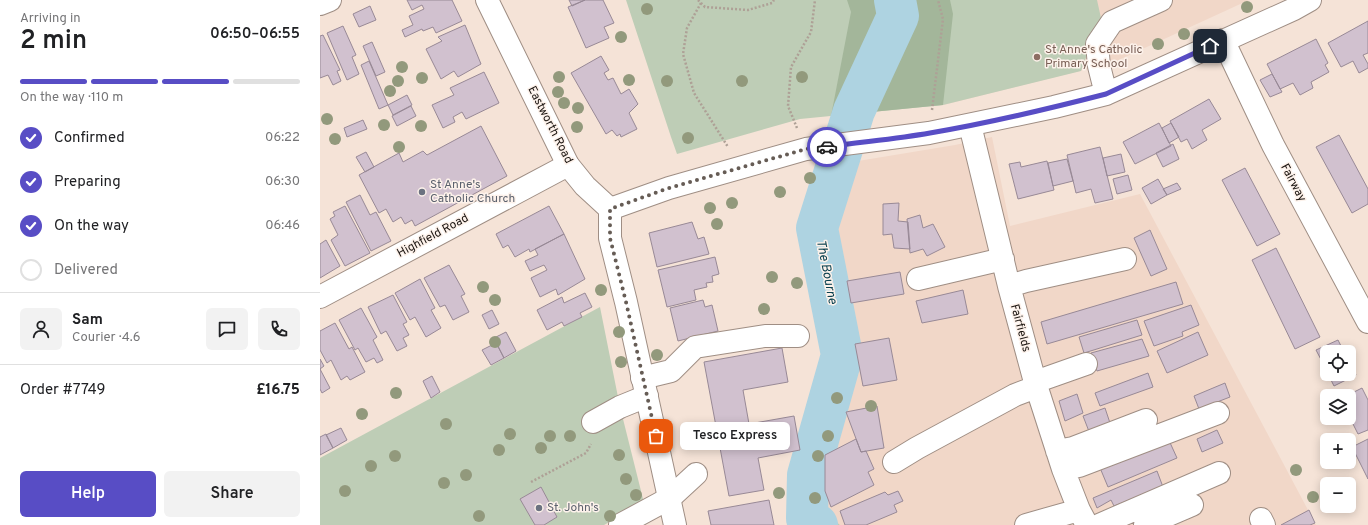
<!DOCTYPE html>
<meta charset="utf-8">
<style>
:root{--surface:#fff;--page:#f2f2f2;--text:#202124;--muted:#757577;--line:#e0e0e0;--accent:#584dc5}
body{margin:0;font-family:Overpass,sans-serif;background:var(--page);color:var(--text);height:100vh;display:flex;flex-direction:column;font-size:15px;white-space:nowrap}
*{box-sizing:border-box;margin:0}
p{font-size:13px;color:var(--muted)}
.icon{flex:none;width:22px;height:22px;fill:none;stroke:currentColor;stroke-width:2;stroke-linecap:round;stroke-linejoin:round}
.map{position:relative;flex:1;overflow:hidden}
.panel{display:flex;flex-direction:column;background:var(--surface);width:320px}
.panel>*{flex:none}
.controls{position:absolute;left:1000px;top:345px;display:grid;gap:8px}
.controls a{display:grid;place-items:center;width:36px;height:36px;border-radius:6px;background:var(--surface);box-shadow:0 2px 10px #0003;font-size:20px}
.pin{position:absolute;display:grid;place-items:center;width:34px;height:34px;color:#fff;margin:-17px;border-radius:8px;box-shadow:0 2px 6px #0006}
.courier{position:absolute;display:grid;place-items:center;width:40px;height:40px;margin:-20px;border:3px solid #584dc5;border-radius:50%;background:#fff;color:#222;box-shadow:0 1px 5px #0007}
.bubble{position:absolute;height:28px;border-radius:6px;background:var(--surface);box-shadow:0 2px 10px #0003;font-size:13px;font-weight:600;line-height:28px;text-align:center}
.headline em{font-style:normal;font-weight:600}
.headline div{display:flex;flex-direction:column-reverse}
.headline{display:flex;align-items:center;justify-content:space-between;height:68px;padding:0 20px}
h1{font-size:26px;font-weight:600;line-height:30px}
.bar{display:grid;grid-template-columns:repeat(4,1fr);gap:6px 4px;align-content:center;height:48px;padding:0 20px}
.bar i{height:5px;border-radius:3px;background:var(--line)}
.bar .on{background:var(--accent)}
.bar p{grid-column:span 4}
.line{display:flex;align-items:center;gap:10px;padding:0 20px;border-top:1px solid var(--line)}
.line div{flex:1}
.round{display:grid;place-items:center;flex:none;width:42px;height:42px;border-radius:6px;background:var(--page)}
ol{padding:0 20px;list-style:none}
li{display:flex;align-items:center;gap:12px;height:44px}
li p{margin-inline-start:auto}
li .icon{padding:4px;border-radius:50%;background:var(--accent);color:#fff;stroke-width:4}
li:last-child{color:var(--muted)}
li i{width:22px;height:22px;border:2px solid var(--line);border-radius:50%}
.action{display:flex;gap:8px;margin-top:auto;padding:8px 20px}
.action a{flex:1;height:46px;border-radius:6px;background:var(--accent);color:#fff;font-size:16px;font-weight:600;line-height:46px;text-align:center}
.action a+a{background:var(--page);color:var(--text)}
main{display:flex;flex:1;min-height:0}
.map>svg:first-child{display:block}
</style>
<main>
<section class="panel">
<div class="headline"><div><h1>2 min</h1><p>Arriving in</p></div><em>06:50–06:55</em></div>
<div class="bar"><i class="on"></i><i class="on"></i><i class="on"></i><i></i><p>On the way · 110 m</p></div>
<ol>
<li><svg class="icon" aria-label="check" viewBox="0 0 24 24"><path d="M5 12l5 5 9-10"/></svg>Confirmed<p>06:22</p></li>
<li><svg class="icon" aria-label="check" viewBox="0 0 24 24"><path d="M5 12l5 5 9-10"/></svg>Preparing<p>06:30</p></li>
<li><svg class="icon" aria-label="check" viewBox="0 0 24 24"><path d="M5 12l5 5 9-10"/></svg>On the way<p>06:46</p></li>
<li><i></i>Delivered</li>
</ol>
<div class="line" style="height:72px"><a class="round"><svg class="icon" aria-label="person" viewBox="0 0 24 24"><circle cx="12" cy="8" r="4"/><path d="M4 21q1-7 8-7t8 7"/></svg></a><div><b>Sam</b><p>Courier · 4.6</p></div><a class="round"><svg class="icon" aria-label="chat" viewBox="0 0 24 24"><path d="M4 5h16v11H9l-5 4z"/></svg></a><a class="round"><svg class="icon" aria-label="phone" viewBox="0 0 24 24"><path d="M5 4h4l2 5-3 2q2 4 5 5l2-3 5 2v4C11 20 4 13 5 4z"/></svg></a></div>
<div class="line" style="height:52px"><div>Order #7749</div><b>£16.75</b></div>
<div class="action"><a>Help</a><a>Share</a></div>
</section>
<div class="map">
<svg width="1048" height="525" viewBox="0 0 1048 525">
<rect width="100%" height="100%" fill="#f5e3d7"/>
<path fill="#f1d7c8" d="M630 0H929L792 63 623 105 633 14Z
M672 137 690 226 820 194 996 525H520L511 517 499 498 505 455 527 375 531 340 510 238 526 163 635 145Z"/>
<path fill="#becdb6" d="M306 0H777L781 18 769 40 768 52 761 71 623 105 480 119 357 154 351 137Z
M280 307 300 407 324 503 284 525H0V458Z
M473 498 511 517 520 525H484Z"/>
<path fill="#a3b69a" d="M527 0H630L633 14 623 105 511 116 531 12Z"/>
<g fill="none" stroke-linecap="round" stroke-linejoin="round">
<path stroke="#aed3e1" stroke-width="42" d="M497 525 487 518 488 475 522 355 497 228 534 111 578 16 575 0"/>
</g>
<path fill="#d1c1cf" stroke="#988996" d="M87 0H132L142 21 116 33 113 27 103 31 102 29 85 37 82 30 93 25 89 16 104 9 102 5 92 10Z
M249 0H265L252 6Z
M265 0H283L294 23 284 27 289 38 266 48 248 7Z
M50 6 56 20 39 27 33 14Z
M1048 21V53L1043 55 1048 64V68L1039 73 1033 61 1021 67 1008 43Z
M145 25 161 64 138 77 134 71 121 79 106 49 122 41 118 37Z
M23 26 36 55 32 57 39 74 27 80 7 33Z
M3 35 20 70 17 71 21 81 13 85 8 75 0 78V36Z
M996 39 1008 63 1005 65 1009 72 991 82 993 88 980 95 973 83 960 89 947 64Z
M52 42 65 72 56 76 43 46Z
M281 56 289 70 284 73 288 80 293 78 301 94 309 89 318 104 309 113 317 129 301 137 300 134 297 136 292 130 286 134 251 73Z
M49 61 68 105 59 109 41 65Z
M164 72 179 103 146 119 142 112 133 117 135 122 123 128 112 105 134 95 130 88Z
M952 74 962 92 950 97 940 80Z
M87 95 92 105 73 115 68 105Z
M889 99 901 119 882 130 887 140 872 149 867 139 861 142 850 121Z
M91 106 96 116 77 126 72 116Z
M43 120 47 129 27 137 24 128Z
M839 123 851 146 815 164 803 142Z
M851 123 859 137 849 143 842 128Z
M161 126 187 176 95 226 92 220 85 224 81 217 73 222 66 209 59 213 39 175 79 153 83 162 103 151 107 155Z
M1019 135 1048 189V204L1032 213 996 147Z
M853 144 859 159 843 167 836 153Z
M780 147 793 199 775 203 771 189 756 193 747 155Z
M46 152 54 167 45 172 36 157Z
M801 154 805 172 787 176 783 158Z
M747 159 753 181 733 186 728 163Z
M727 161 734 190 698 199 689 164 700 162 701 167Z
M925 168 960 234 937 246 902 180Z
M808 175 812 190 797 194 793 179Z
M838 179 847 195 831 204 822 188Z
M857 183 861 189 847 195 843 189Z
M40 195 50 215 56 212 71 241 51 251 26 202Z
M579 203 578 221 588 222 590 249 574 248 572 234 563 235V204Z
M25 206 50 253 25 266 11 240 18 235 10 219 15 216 13 212Z
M229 206 244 234 210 252 209 249 195 257 188 245 183 248 176 234Z
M600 215 603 228 613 224 625 247 607 256 603 249 590 253 587 219Z
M372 222 378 239 384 237 389 254 337 267 329 233Z
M830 230 847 269 831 276 814 238Z
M244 234 265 279 238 295 236 289 220 297 211 278 227 270 224 265 210 271 205 261 218 255 215 249Z
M6 240 20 266 0 278V244Z
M956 248 1000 337 975 349 932 260Z
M395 257 399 274 392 276 393 282 386 283 387 287 374 290 376 300 347 307 338 270Z
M129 265 145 294 141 296 149 312 133 320 125 305 120 307 104 278Z
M580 272 584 294 531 303 527 281Z
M100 279 115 308 111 310 121 328 106 337 95 317 90 320 75 293Z
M856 282 863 304 727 344 721 322Z
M643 290 648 314 602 323 596 301Z
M265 293 272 307 260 313 262 317 244 326 242 322 227 330 217 310 242 297 244 303Z
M73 295 87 322 83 324 89 335 83 338 87 346 77 351 66 331 61 334 48 307Z
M383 300 385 307 392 305 398 331 358 341 350 308Z
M871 305 879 325 862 332 863 336 834 346 824 321Z
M41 308 57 337 53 340 63 360 57 363 54 358 46 362 38 348 35 350 19 320Z
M172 310 179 324 169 329 162 315Z
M817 320 822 335 764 353 759 337Z
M15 323 29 349 32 347 45 372 30 380 27 376 21 380 11 360 7 363 0 350V331Z
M186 332 196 351 184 358 174 338Z
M878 332 888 355 847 373 837 351Z
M569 338 577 380 543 386 535 344Z
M822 339 829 356 777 371 771 353Z
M1018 340 1024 352H1007V371L996 350Z
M176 343 184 358 171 365 162 350Z
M462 348 468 382 423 390 429 424 474 416 480 450 438 458 444 490 409 496 384 362Z
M0 359 4 366 0 369Z
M1029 361 1036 375 1014 386 1008 374H1029Z
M0 369 10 388 2 393 0 389Z
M828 373 833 387 780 406 775 393Z
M112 376 120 392 111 398 103 381Z
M905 383 910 397 879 409 874 396Z
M1042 388 1048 400V430L1038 434 1029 416V396H1026Z
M757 394 763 413 745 421 739 401Z
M557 406 564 448 541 452 526 412Z
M785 408 791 426 770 434 763 416Z
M21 428 27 440 13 448 6 435Z
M897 430 903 443 882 452 877 439Z
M6 434 13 448 0 455V437Z
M847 436 857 458 788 487 778 463Z
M536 439 541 452 546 451 554 469 548 472 554 485 511 507 505 491V455Z
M1048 439V479L1032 447Z
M837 471 843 487 794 506 791 500 777 508 773 498Z
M221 487 237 517 224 525H215L200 499Z
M578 491 583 501 574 505 577 512 546 525H525L520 511 565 492 568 495Z
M449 500 454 525H391L388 511Z
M989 510 995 523 990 525H961Z"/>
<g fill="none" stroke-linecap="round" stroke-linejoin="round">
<defs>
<path id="minor" d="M0 4 10 0
M903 40 953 145 1048 322
M786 94 779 66 777 44 792 22 841 0
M650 125 689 286 715 382 743 469 759 510 767 525
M290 209 349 188 486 149 609 133 734 107 786 94 974 9 990 0
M598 279 683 259
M689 286 706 281 805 259
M0 297 248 165
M322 378 351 371 375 347 445 336H478
M715 382 766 364
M273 422 300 407 327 396
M737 451 753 448 826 420
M574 462 597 448 695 395 716 387
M743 469 759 466 898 413
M941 519 944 525
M300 525 350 498 376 474
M706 525 759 510
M779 525 899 473
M825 525 872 505"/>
<path id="major" d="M167 0 248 165 265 186 290 209V238L306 302 355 525"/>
</defs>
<use href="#minor" stroke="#9f8e84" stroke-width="24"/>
<use href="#major" stroke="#9f8e84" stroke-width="24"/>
<path stroke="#aea096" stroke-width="2.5" stroke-dasharray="2 2" stroke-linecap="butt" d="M378 0 385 7 428 10 452 3 454 0
M381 3 367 28 363 54 374 93 408 147
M612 110 623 19 618 0
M477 128 468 106 471 67 491 32 495 0
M211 482 266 453 271 444"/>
<use href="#minor" stroke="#fff" stroke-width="22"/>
<use href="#major" stroke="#fff" stroke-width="22"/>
</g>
<g fill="#92997c">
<circle cx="927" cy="7" r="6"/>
<circle cx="327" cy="9" r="6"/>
<circle cx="864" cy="34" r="6"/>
<circle cx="301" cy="37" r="6"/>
<circle cx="838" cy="44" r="6"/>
<circle cx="82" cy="67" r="6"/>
<circle cx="239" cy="77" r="6"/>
<circle cx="482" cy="77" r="6"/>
<circle cx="102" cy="78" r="6"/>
<circle cx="309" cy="80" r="6"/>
<circle cx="78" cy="81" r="6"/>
<circle cx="347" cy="81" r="6"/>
<circle cx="422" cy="81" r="6"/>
<circle cx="70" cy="91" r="6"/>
<circle cx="238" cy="92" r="6"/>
<circle cx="244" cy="103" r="6"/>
<circle cx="258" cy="108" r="6"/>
<circle cx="7" cy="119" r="6"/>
<circle cx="64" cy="125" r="6"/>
<circle cx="101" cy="126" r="6"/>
<circle cx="257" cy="127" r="6"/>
<circle cx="368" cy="138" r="6"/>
<circle cx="15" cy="139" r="6"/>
<circle cx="79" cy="147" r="6"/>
<circle cx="490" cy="178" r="6"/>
<circle cx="460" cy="192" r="6"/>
<circle cx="412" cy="203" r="6"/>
<circle cx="390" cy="208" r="6"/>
<circle cx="397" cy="224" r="6"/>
<circle cx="452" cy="277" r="6"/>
<circle cx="477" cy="283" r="6"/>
<circle cx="163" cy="287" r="6"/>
<circle cx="281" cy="290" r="6"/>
<circle cx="175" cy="300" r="6"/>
<circle cx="444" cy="309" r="6"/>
<circle cx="299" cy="332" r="6"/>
<circle cx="175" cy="342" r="6"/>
<circle cx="337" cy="355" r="6"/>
<circle cx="301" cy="362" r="6"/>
<circle cx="76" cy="393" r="6"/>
<circle cx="517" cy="398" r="6"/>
<circle cx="551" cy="406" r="6"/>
<circle cx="42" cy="414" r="6"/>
<circle cx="126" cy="424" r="6"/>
<circle cx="190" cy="434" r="6"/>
<circle cx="230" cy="436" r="6"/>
<circle cx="250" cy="436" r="6"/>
<circle cx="508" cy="436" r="6"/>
<circle cx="221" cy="448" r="6"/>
<circle cx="179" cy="450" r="6"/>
<circle cx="299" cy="455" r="6"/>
<circle cx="75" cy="456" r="6"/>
<circle cx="498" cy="456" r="6"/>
<circle cx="51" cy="466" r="6"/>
<circle cx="976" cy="470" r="6"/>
<circle cx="146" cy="475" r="6"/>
<circle cx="306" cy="479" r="6"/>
<circle cx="124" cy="483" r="6"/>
<circle cx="25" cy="491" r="6"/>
<circle cx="459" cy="493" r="6"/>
<circle cx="316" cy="495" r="6"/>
<circle cx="993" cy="497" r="6"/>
<circle cx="495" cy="498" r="6"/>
<circle cx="159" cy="516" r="6"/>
<circle cx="290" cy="516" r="6"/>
</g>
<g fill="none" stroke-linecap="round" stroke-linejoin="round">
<path stroke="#665c55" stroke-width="4" stroke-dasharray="0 7.2" d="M336 436 306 302 290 238V209L349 188 486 149 507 147"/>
<path stroke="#584dc5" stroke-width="5" d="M507 147C541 142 576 139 610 133 669 123 728 109 786 94L890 46"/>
</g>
<circle fill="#8d6e63" stroke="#fdf2eb" stroke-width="1.5" cx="717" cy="57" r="4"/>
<g fill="#6b7280" stroke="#fdf2eb" stroke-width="1.5">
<circle cx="102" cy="192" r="4"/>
<circle cx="219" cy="508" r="4"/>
</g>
<g text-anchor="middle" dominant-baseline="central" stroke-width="3" stroke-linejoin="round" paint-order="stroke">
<g font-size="12" fill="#785e54" stroke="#fdf2eb" text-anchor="start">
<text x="725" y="50">St Anne's Catholic<tspan x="725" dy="14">Primary School</tspan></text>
</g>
<g font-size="12" fill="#19130f" stroke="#fdf2eb">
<text transform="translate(230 125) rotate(63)">Eastworth Road</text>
<text transform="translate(973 183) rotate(62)">Fairway</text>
<text transform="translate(113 236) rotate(-28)">Highfield Road</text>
<text transform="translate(700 328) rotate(75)">Fairfields</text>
</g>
<g font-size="12" fill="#5b616d" stroke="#fdf2eb" text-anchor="start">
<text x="110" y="185">St Anne's<tspan x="110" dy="14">Catholic Church</tspan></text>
<text x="227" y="508">St. John's</text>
</g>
<g font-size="13" font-style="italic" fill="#0a4150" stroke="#fdf2eb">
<text transform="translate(506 272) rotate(79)">The Bourne</text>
</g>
</g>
</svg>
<div class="controls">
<a><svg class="icon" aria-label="locate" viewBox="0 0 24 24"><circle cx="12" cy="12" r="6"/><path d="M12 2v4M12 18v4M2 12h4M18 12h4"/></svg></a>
<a><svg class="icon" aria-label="layers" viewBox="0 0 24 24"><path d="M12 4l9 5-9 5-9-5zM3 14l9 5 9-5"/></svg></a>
<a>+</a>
<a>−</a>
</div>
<div class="pin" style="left:336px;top:436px;background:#ea580c"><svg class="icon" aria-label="bag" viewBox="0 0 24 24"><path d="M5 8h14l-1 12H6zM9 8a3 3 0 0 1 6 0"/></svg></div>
<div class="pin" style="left:890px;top:46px;background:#1f2937"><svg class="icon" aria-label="home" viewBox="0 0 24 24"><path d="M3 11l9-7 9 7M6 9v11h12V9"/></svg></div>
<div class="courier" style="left:507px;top:147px"><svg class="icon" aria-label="car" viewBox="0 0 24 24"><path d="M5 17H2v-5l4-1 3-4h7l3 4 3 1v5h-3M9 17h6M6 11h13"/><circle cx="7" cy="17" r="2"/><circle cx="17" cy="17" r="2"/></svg></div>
<div class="bubble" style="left:360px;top:422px;width:110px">Tesco Express</div>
</div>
</main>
